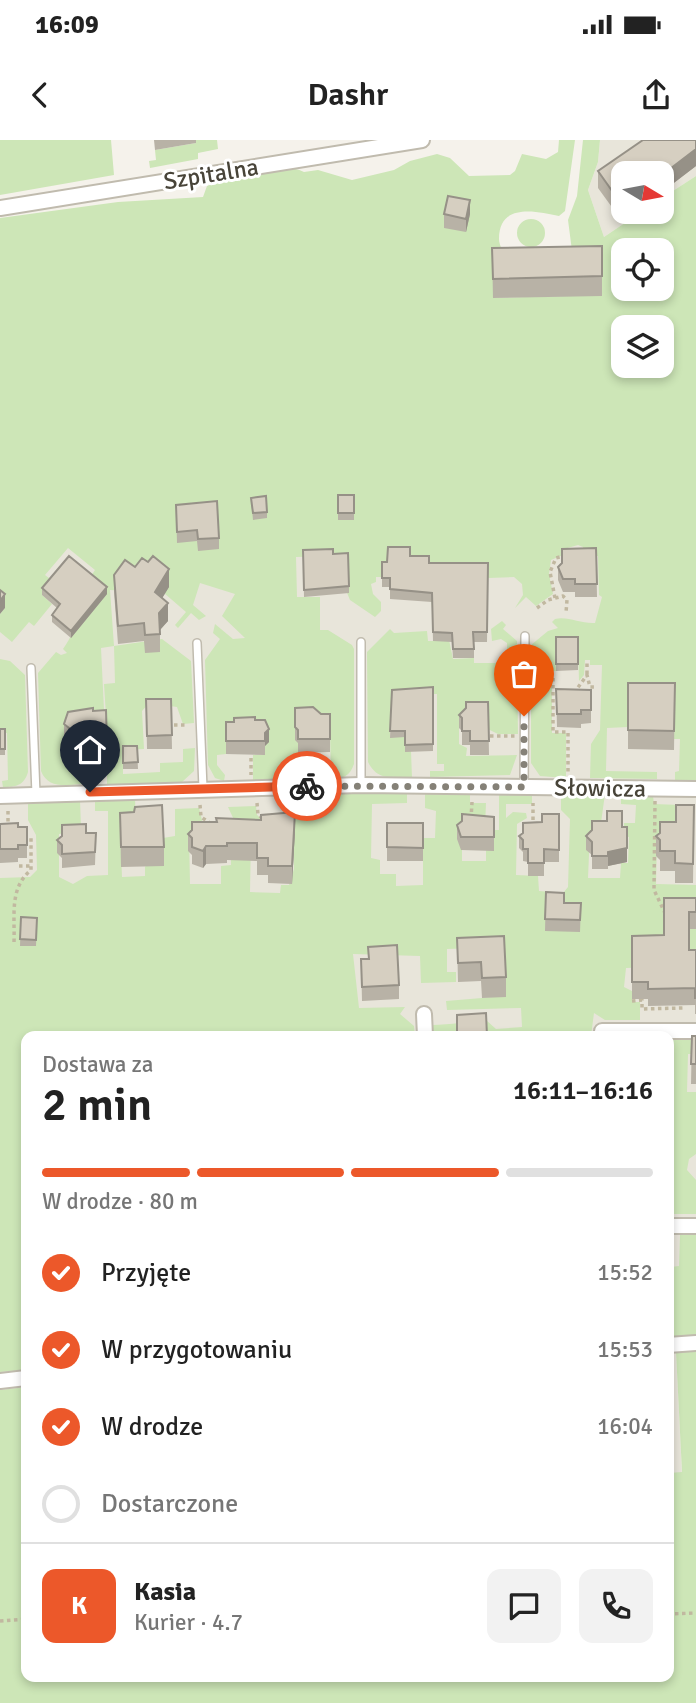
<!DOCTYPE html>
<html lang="pl">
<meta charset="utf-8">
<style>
:root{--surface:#fff;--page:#f2f2f2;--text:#222;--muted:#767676;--line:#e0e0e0;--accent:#ec582a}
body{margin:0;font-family:Signika,sans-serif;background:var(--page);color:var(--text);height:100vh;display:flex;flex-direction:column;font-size:26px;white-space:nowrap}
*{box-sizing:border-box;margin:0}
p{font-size:23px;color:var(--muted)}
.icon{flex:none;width:38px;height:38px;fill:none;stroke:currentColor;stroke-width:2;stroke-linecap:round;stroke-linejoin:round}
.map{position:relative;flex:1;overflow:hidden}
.sheet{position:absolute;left:21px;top:891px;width:653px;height:651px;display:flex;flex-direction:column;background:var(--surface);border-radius:14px;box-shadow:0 4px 10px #0003}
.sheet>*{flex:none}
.needle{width:46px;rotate:100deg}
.tools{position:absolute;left:611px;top:21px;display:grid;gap:14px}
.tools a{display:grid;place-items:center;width:63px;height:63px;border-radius:14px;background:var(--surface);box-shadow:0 4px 10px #0003;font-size:35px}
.pin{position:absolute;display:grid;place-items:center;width:60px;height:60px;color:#fff;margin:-72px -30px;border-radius:50% 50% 50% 0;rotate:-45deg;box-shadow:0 0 7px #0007}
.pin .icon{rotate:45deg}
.courier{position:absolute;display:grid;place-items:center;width:70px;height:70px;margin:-35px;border:5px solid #ec582a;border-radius:50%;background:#fff;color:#222;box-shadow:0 2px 9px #0007}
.head em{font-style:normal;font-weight:600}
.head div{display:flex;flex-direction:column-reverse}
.head{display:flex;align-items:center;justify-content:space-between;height:119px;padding:0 21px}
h1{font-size:46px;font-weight:600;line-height:52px}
.bar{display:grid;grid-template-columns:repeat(4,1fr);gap:10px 7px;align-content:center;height:84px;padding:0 21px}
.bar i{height:9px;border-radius:5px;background:var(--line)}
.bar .active{background:var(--accent)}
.bar p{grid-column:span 4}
.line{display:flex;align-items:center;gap:18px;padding:0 21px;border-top:2px solid var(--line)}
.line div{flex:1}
.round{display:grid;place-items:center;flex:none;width:74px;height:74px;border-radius:14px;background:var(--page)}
ol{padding:0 21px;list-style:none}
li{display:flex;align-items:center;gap:21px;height:77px}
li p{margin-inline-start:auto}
li .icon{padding:7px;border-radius:50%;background:var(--accent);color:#fff;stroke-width:4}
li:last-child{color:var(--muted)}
li i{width:38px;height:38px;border:4px solid var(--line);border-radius:50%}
.status{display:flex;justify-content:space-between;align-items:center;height:49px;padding:0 35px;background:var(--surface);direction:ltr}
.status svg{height:19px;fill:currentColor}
header{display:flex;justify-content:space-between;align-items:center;height:91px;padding:0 21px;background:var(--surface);font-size:32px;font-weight:600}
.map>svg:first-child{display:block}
</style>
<div class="status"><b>16:09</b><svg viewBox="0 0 49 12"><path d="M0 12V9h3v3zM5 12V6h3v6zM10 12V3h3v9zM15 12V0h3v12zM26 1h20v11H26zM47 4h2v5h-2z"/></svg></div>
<header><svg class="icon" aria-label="back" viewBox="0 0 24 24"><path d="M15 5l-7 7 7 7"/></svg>Dashr<svg class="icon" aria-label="share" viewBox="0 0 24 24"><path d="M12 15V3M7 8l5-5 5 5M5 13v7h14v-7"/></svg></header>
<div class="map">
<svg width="696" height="1563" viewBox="0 0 696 1563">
<rect width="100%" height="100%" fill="#f5f2eb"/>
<path fill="#e8e5da" d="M600 0H696V36L662 58V33H623V72H641L604 97 588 50 598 22Z
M440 354 696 442V1210L676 1212 682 1333H668V896H26V1247L0 1250V397L272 360Z"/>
<path fill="#cde6b7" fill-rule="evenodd" d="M0 0H111L114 35 0 55Z
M196 0H217L218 9 198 13V19L150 28 149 21 156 20 155 10 196 3Z
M559 0H575L565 71 559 76C535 71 499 63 499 99 499 105 503 110 503 115 502 129 495 144 493 158L602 155V125L574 126 568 80 577 56 583 0H600L598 22 588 50 604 97 641 72H662V58L696 36V640H675V632L679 631 680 599H674L675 563H628V587L607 588 606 631 657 632V639L590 638 591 604 600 590 602 525H590V520H585L584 535 579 541 578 504H556V531H540L531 524V505L548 491 558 488 552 482 555 479C568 476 581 484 595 483L602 457 599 455 598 416H583V407L578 405 564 409 563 415 551 420 549 434 553 454 536 466 526 457 515 468 523 455 522 444 514 437 488 438V432L442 469H432L431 446 387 431 382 437H376V442L371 444 373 454 381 462V471L375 477 350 460 332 416 296 417 297 457H320V490H328L352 505 354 509V624C350 636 343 639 331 639L330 587 298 603 299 613 310 612 311 616 313 640 253 641V615H265L226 595V614L217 615V625L225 635 224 641 215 638 208 625 205 520 220 499 213 493 215 484 233 499 245 498 222 476 235 454 200 443 193 465 206 476 199 480 191 473 178 488 175 485 186 472 164 453 110 450 114 506 162 499 191 521 194 583 183 584 177 567 149 563 142 571 144 609 123 610V634L160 632V623L183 622V609L195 608 194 631 182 642 107 645V623H109L104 544 115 543 114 506 101 508 104 570 71 572V580L64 581V613L82 614V644C66 645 48 649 41 631L38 533 56 512 61 515 67 513 63 509C81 486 78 453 95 430L68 408 45 435 53 441 42 455 52 464 34 486 29 482 12 502 0 492V474L5 468 0 463V78L118 62 203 57 207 46C229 36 282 20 304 32L318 30 352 40 394 30 410 21 437 14 450 18 469 36 510 35 515 31 522 14 546 19 558 12ZM623 110H662V149H623ZM623 187H662V226H623Z
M517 93a14 14 0 1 1 28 0a14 14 0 1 1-28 0Z
M502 481 506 485 503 489 517 501V513H507V503L501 499 492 501 491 489Z
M390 489 394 493 427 491 428 501H439L447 490 453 519 474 518V523H517L518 594H498L459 575V604L467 608 466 616 517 615 510 635 430 637V631H444V624H437V554H408L390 570V597H405V611H411L412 638C394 638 377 641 368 622L367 512Z
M0 519 10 521 25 535 28 632C24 646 15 647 3 647L2 641 8 640 7 593 0 592Z
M552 542V593H566V638L540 636 531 623V551L537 543Z
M407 652V663L372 664 371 718 380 720V734H396V746L423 745V698H435L436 671 425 668V652L470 653V663H486L485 687 462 703V721H486V710H494V690H499V653H532V664H506V678L513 672 526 673 527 678 517 684 516 735 538 736 539 751 552 752 551 764H564L563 753 568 747 570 679 561 670V653L605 654 600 690 590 691 588 738H620L621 723H628L629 697 624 696V683H635L636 665 621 664V655L653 656 654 664 680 665V682H675L674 691 657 699 656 744 696 745V775H664V788L696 789V826L626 828 624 847 632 851V862H640V880H605L594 873 591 896H433L432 885C451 885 468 881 486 880L496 889 522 887 521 868 447 870 446 861 506 856 476 808 447 809V832H456V842L421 843 420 816 353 814 359 868 405 867 400 874 414 886 415 896H26V1230L0 1232V738L30 737 37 730 36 695 28 680V662L80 660 81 687 74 692 59 694V737L73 744 87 736 108 735V671H95V660L135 659 136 683 120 689 122 737 145 736V727L163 698 175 696V669L199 668 203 684 189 695 190 744H221V726L231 725 230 687 235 682 228 667 256 666 257 675 277 692 251 697 250 752 280 753 281 745H289L294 729 292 665 325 664V654Z
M669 900H696V914H688L687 952H696V1014L689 1019 687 1030 696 1040V1074H669Z
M680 1095H696V1195L669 1197 671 1127 679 1126Z
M696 1210V1563H0V1250L26 1247V1536H668L669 1333 682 1332 676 1212Z"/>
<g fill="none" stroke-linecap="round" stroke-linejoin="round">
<defs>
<path id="service" d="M197 503 203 648
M31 528 36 654
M361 645V502
M524 647 525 496"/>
<path id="minor" d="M0 68 422 0
M0 656 361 645 696 649
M424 874 425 896
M602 891H696
M668 1086H696
M668 1205 696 1203
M0 1241 26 1238"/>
</defs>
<use href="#service" stroke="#c0bbae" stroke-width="10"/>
<use href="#minor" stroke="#c0bbae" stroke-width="18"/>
<path stroke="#c1b8a0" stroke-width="3.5" stroke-dasharray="3.5 3.5" stroke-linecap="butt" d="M555 458 550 432 556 418 563 416
M537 468 548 460 563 456 567 460 566 473
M587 534V522
M553 538V592H568
M574 553 587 535 590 547H597
M174 585H188
M568 593V635
M490 596H515
M251 618V635
M314 619V634
M655 661 654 750 665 773
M257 663 258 675 265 680
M200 665 201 677 210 683
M8 671V688
M471 679 472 662
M533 687V663
M19 726H31
M14 802C15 776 9 748 31 730V698H25
M632 861 642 860V869L683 868V860
M668 1474 696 1473
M0 1481 26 1479"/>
<use href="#service" stroke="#fff" stroke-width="7"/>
<use href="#minor" stroke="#fff" stroke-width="14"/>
</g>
<path fill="#b8b2a6" d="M154 0H196V3L155 10Z
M696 26 662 52V33L623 72H635L622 81 598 48V31Z
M444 74H470L466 92 444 88Z
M602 106V156L493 158 492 108Z
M338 355H354V380H338Z
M251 358 267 372V378L253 380Z
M176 365 219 398V409L198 411 197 401 177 403Z
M596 408 597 457H575V452H563L558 440V427Z
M303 410 333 414 349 446V453L304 457Z
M410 416 429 423H488L487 502H474V518H453L452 502 433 501 432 462 390 459V447H382V422H387Z
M135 427 169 447 162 458 168 481 160 490V512L145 513 144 501 118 504 114 452V435Z
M42 448 107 454 71 498 52 482V475L57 468 42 455Z
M556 497H578V530L556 531Z
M628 543H675L674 610 628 609Z
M433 547V611L405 612V597L390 598 392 550Z
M556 549 591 550V583L581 584V588L557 587Z
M146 559H171L172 609H147Z
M488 562 489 615H470V605H462V591L459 588V575Z
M295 568 321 574H330V612L298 613V603L295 600Z
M106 570 107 618H89L87 610H69V601L64 598V584L93 571Z
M255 580 269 602 265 606V615L226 614V582Z
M0 589H5V615H0Z
M123 606H137L138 629H123Z
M694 665 693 743H675V731H660V720L656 716V696L676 682Z
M120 673 164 707V726L121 727Z
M559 674V722H544V736H528V722L523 721V712L519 708V696L542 682Z
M494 677V711L461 710 457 699V685Z
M387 683H423V721H387Z
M0 684 18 687H27V718H18V722L0 723Z
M622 687 627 722 608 726V729H592V715L586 710V696Z
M295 689 292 744 268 743V735H257V721L227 720V723L206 724 203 728 192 724V715L188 711V694Z
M86 693H96L95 725 62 728V718L57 713V700Z
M546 752 564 763H581L580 792 545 791Z
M696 758V789H689V810H696V874H695V865L648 866V859H632V796L664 795Z
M21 777 37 778 36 806H20Z
M457 798 506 837V857L482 858 481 841 458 842Z
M361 819 399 845V859L362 861Z
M692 896H696V944H691Z
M668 1089H672L671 1169 668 1167Z"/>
<path fill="#969187" d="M696 9V26L662 52V35Z
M470 60V74L466 92V79Z
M623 64V72H635L622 81Z
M169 429V447L155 470V452Z
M107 447V454L71 498V491Z
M5 454V468L0 474V461Z
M168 463V481L159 491V473Z
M269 589V602L265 606V593Z
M295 672V689L292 744V726Z
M627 687V722L608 726V712Z
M206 706V724L203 728V711Z"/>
<path fill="#d6cfc1" stroke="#969187" stroke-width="2" d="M643 0H696V9L662 35V33H623V64L622 65 598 31Z
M448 56 470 60 466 79 444 74Z
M602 106V136L493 139 492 108Z
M338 355H354V373H338Z
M266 356 267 372 253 373 251 358Z
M217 361 219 398 198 399 197 390 177 392 176 365Z
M388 407H410V416H429V423H488L487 492H473L474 509H453L452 493 433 492 432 453 390 449V438H382V422H387Z
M596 408 597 444H575V439H563L558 427 562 423V409Z
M333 409V414L348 413 349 446 304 450 303 410Z
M69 416 107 447 71 491 52 475 60 464 42 448Z
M153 416 169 429 155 452 168 463 159 473 160 494 145 495 144 483 118 486 114 435 125 420 135 427 142 418 148 422Z
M0 450 5 454 0 461Z
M556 497H578V524H556Z
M628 543H675L674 591 628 590Z
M433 547V604L405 605V591H390L392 550Z
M556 549 591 550V570H581V574H557Z
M146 559H171L172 595 147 596Z
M466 562H488L489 601H470V591H462V578L459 575 466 568Z
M313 567 321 574H330V599H298V590L295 587V568Z
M93 568V571L106 570 107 605H89L87 597 69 596V588L64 584 68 572Z
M255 577V580H265L269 589 265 593V601H226V582H234V578Z
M0 589H5V609H0Z
M123 606H137L138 622 123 623Z
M162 665 164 707H121L120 673 134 672 135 667Z
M676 665H694L693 724 675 723V711H660V700L656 696 660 693V682H676Z
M607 671H622V687H627V708L608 712V716H592V702L586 696 592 690V681H607Z
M295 672 292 726H268V718H257V703H227V706H206L203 711 192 707V698L188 694 192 690V682H217L216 678 261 680V675Z
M462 674 494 677V697H461L457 685 462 681Z
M542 674H559V710L544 709V723H528V709H523V700L519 696 523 693V683L542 682Z
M18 683V687H27V705H18V709H0V684Z
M387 683H423V708L387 707Z
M86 684V693H96L95 712 62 714V705L57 700 62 696V685Z
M546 752 564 753V763H581L580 780 545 779Z
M664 758H696V772H689V810H696V858H695V848L648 849V842H632V796L664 795Z
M21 777 37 778 36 800 20 799Z
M504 796 506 837 482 838 481 822 458 823 457 798Z
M397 805 399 845 362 847 361 819H369L368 807Z
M486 873 487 896H457V875Z
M692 896H696V924H691Z
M668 1089H672L671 1151 668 1150Z"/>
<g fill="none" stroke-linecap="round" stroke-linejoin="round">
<path stroke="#858177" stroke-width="7" stroke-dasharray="0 12.6" d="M307 646 524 647V576"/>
<path stroke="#ec582a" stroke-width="9" d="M90 652 307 646"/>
</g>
<g text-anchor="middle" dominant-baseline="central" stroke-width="6" stroke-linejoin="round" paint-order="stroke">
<g font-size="24" fill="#484439" stroke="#fff">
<text transform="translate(211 34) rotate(-9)">Szpitalna</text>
<text transform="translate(600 648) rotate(1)">Słowicza</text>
</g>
</g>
</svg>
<div class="tools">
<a><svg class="needle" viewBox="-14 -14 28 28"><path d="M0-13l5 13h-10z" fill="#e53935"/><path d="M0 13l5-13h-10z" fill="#767676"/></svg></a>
<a><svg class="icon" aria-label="locate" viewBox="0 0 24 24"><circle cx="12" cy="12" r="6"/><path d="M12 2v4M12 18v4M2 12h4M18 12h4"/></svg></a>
<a><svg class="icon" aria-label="layers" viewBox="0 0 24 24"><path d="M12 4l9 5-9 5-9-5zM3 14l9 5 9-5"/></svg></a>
</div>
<div class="pin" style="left:524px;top:576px;background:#ea580c"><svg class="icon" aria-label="bag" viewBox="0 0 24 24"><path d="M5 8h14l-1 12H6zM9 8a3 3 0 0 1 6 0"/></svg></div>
<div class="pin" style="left:90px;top:652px;background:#1f2937"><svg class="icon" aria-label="home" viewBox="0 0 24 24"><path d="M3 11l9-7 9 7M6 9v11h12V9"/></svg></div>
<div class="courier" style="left:307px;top:646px"><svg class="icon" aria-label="bike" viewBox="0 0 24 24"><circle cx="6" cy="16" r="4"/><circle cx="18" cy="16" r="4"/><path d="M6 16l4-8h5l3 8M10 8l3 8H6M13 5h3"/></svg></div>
<section class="sheet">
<div class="head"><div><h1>2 min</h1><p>Dostawa za</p></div><em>16:11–16:16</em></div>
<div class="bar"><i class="active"></i><i class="active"></i><i class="active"></i><i></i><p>W drodze · 80 m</p></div>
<ol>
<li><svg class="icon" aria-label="check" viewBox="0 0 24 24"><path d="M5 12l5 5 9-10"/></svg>Przyjęte<p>15:52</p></li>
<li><svg class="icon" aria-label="check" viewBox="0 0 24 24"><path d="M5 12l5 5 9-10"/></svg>W przygotowaniu<p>15:53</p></li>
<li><svg class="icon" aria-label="check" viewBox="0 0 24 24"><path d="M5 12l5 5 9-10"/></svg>W drodze<p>16:04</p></li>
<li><i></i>Dostarczone</li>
</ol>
<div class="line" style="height:126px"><b class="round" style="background:var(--accent);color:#fff">K</b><div><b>Kasia</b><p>Kurier · 4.7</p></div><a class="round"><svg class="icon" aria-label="chat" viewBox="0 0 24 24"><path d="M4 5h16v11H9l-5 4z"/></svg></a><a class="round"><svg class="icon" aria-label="phone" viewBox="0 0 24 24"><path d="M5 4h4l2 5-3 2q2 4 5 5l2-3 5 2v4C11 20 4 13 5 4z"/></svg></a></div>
</section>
</div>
